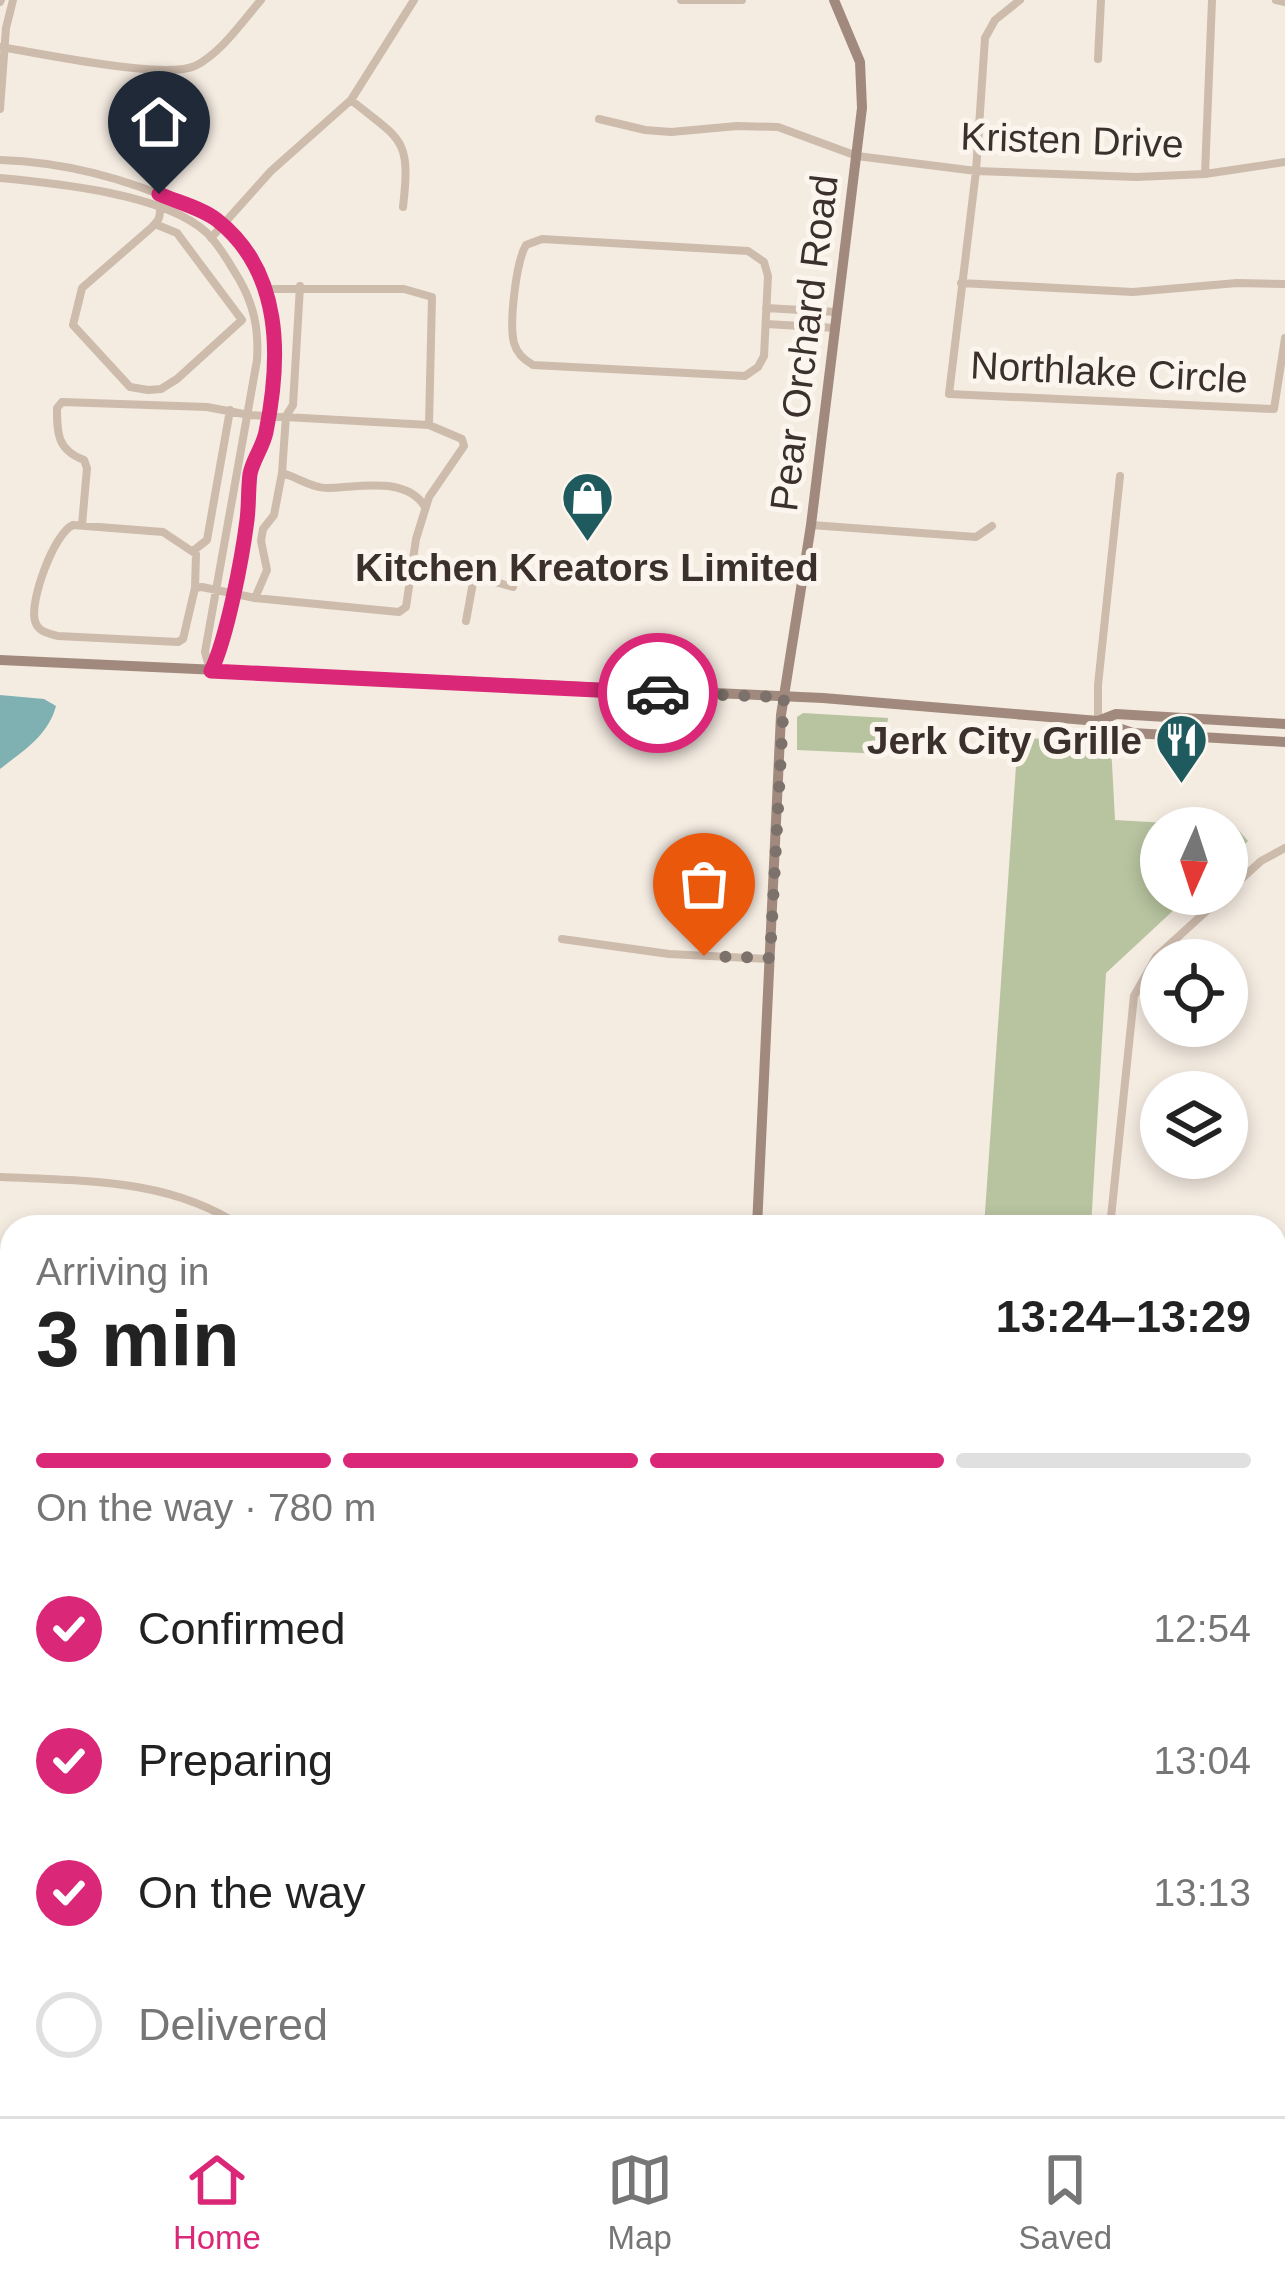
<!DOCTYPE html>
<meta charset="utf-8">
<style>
:root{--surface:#fff;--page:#f6f6f6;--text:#222;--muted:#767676;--line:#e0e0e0;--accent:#db2777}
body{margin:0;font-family:Arial,sans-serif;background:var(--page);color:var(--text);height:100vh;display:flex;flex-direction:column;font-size:45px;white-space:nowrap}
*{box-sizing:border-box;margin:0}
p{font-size:39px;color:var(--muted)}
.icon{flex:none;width:66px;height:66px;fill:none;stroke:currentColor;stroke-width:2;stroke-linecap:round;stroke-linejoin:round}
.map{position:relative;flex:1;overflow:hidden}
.drawer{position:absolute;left:0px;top:1215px;width:1287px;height:903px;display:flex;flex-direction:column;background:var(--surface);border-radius:36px 36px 0 0;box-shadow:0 6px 18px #0003}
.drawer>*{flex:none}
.needle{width:78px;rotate:183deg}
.controls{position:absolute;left:1140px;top:807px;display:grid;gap:24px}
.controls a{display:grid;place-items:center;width:108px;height:108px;border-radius:50%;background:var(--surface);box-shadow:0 6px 18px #0003;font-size:60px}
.pin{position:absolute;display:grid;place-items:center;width:102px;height:102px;color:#fff;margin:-123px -51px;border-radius:50% 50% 50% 0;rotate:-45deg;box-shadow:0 0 12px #0007}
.pin .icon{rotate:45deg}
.courier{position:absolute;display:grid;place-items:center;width:120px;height:120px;margin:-60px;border:9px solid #db2777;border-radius:50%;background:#fff;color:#222;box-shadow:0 3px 15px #0007}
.summary em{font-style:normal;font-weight:700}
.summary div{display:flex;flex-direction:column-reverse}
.summary{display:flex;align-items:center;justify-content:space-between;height:204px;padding:0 36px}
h1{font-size:78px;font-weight:700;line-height:90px}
.bar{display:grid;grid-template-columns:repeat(4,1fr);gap:18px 12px;align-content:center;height:144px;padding:0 36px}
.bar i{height:15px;border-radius:9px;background:var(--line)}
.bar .selected{background:var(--accent)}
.bar p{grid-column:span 4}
ol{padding:0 36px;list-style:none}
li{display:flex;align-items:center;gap:36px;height:132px}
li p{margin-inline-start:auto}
li .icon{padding:12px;border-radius:50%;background:var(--accent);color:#fff;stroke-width:4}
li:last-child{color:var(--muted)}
li i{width:66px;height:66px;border:6px solid var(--line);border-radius:50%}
.tabs{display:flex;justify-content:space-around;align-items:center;height:168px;border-top:3px solid var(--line);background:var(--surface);font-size:33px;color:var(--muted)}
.tabs a{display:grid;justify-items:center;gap:6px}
.tabs .selected{color:var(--accent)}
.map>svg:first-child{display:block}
</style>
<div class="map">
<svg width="1285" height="2116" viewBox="0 0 1285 2116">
<rect width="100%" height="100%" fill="#f4ebe1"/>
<path fill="#b8c4a0" d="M803 713 888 718 884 754 797 750V717Z
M1018 737 1111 745 1115 820 1236 827 1248 841 1227 861V828H1161V894H1191L1106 973 1091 1227H984Z"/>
<path fill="#7fb0b2" d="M0 695 44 699 56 706C48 736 23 751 0 769Z"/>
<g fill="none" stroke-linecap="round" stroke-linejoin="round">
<path stroke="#cdbbac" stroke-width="8" d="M681 0H742
M1020 0 995 20 985 38 976 171 949 394 1274 409 1285 338
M1276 0 1285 2
M0 2 1 0
M0 47C40 53 164 80 195 66 221 53 242 22 261 0
M1098 59 1101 0
M351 100C402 141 411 138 403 207
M0 109 6 28 13 0
M599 119 645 130 671 132 737 126 778 127 857 156 976 171 1136 177 1205 174 1285 162
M0 160C66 162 125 178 185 205 195 210 208 214 217 221 252 249 279 305 277 350 276 378 273 414 264 440 260 452 253 461 251 474 248 489 249 504 247 519 243 556 227 638 211 670
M1205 174 1212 0
M0 178C55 183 166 194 207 233 221 247 229 263 239 279 254 305 259 330 257 360L205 652 210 670
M155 224 177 233 242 320 177 379 161 389 148 390 130 387 73 325 82 288 151 228C158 221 160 219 160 210
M211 238 271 171 351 100 414 0
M542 239 748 251 764 262 768 276 764 356 758 367 745 376 533 365C524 360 517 354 514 343 509 323 516 262 526 245Z
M961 283 1133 292 1237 283 1285 284
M766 308 836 312
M766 324 836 328
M282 473C297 477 312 488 327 488 356 488 406 475 425 507
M82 525 87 468 84 460C57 450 57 433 57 408L62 402 207 407 249 415 429 425
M811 525 976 537 992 526
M193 551 207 540 230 410
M413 559 513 587
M195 588 196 554 163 532 73 525C54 533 29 602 35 621 38 632 48 633 58 636L178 642 183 639 195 588 202 587 255 598 399 612 406 607 416 539 429 497 464 446 462 439 429 425 432 297 404 289H264
M255 598 267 570 261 541 263 529 274 515 282 473 286 416 293 405 300 286
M466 621 474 577
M1098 721V685L1120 476
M1227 892 1261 861 1285 848
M562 939 669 954 770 959
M0 1177C83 1181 170 1178 242 1227
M1110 1227 1134 996 1156 957 1225 894
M1275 1502 1285 1513
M1275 1756 1285 1757
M0 1969 12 1968
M279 2116V2106
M399 2116 400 2106"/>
<path stroke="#a18a7d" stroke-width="10" d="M0 660 823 698 1098 721 1133 733 1285 742
M1098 721 1116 714 1285 724
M757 1227 781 715 811 525 862 108 860 62 834 0
M715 2116V2106"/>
</g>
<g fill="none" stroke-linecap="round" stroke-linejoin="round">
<path stroke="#7c716b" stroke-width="12" stroke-dasharray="0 21.6" d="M658 693 784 697 770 958 704 956"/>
<path stroke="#db2777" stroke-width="15" d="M159 194C177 202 202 208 217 220 283 272 281 358 266 432 263 447 253 459 250 474 248 490 249 505 247 520 242 559 227 638 211 671L658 693"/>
</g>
<defs>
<symbol id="shop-pin" viewBox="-11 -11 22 30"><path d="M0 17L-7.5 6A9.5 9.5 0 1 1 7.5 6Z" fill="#1f5a5e" stroke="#fbf5ee"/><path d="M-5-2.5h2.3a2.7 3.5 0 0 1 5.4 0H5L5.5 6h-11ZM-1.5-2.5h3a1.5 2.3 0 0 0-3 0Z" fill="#fff"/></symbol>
<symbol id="restaurant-pin" viewBox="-11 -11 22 30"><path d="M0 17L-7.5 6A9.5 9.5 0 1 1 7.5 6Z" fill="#1f5a5e" stroke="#fbf5ee"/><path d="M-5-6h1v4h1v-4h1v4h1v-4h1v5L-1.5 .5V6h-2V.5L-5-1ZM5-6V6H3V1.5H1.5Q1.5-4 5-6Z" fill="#fff"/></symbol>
</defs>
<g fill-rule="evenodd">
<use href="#shop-pin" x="558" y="468" width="59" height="81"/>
<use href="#restaurant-pin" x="1152" y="710" width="59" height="81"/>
</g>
<g text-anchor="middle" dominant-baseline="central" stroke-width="10" stroke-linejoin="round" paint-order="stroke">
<g font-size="39" fill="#3b302b" stroke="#fbf5ee">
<text transform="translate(1072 140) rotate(2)">Kristen Drive</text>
<text transform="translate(804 343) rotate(-83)">Pear Orchard Road</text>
<text transform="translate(1109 372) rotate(3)">Northlake Circle</text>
</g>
<g font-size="39" font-weight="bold" fill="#3b302b" stroke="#fbf5ee">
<text x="587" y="567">Kitchen Kreators Limited</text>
<text x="1142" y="740" text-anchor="end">Jerk City Grille</text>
</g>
</g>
</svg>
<div class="controls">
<a><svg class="needle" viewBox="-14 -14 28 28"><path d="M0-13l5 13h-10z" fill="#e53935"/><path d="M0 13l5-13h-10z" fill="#767676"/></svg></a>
<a><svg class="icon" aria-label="locate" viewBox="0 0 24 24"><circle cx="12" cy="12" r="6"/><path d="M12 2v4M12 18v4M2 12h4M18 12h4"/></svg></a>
<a><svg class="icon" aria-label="layers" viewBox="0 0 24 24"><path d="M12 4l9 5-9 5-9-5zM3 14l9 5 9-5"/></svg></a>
</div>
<div class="pin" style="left:704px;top:956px;background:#ea580c"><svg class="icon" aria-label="bag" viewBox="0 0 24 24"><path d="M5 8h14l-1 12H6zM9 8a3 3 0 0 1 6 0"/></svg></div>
<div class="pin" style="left:159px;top:194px;background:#1f2937"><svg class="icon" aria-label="home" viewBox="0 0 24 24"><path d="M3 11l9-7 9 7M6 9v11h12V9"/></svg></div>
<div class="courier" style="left:658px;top:693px"><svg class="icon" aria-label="car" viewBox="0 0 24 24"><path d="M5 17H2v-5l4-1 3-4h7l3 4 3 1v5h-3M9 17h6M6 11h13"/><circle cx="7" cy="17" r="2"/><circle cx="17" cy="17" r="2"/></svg></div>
<section class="drawer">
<div class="summary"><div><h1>3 min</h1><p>Arriving in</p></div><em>13:24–13:29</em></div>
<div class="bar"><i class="selected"></i><i class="selected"></i><i class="selected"></i><i></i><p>On the way · 780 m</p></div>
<ol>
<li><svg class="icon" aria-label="check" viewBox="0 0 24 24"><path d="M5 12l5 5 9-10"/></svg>Confirmed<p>12:54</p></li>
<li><svg class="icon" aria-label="check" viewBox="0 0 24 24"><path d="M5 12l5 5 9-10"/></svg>Preparing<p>13:04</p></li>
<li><svg class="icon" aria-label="check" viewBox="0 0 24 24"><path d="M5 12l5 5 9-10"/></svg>On the way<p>13:13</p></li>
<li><i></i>Delivered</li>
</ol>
</section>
</div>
<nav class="tabs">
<a class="selected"><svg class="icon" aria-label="home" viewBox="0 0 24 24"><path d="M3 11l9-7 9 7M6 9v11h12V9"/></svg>Home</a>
<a><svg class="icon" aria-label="map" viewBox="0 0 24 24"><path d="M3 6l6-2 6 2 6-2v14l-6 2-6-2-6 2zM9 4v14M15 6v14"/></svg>Map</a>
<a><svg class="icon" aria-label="saved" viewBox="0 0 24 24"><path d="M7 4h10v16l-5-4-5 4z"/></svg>Saved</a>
</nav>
